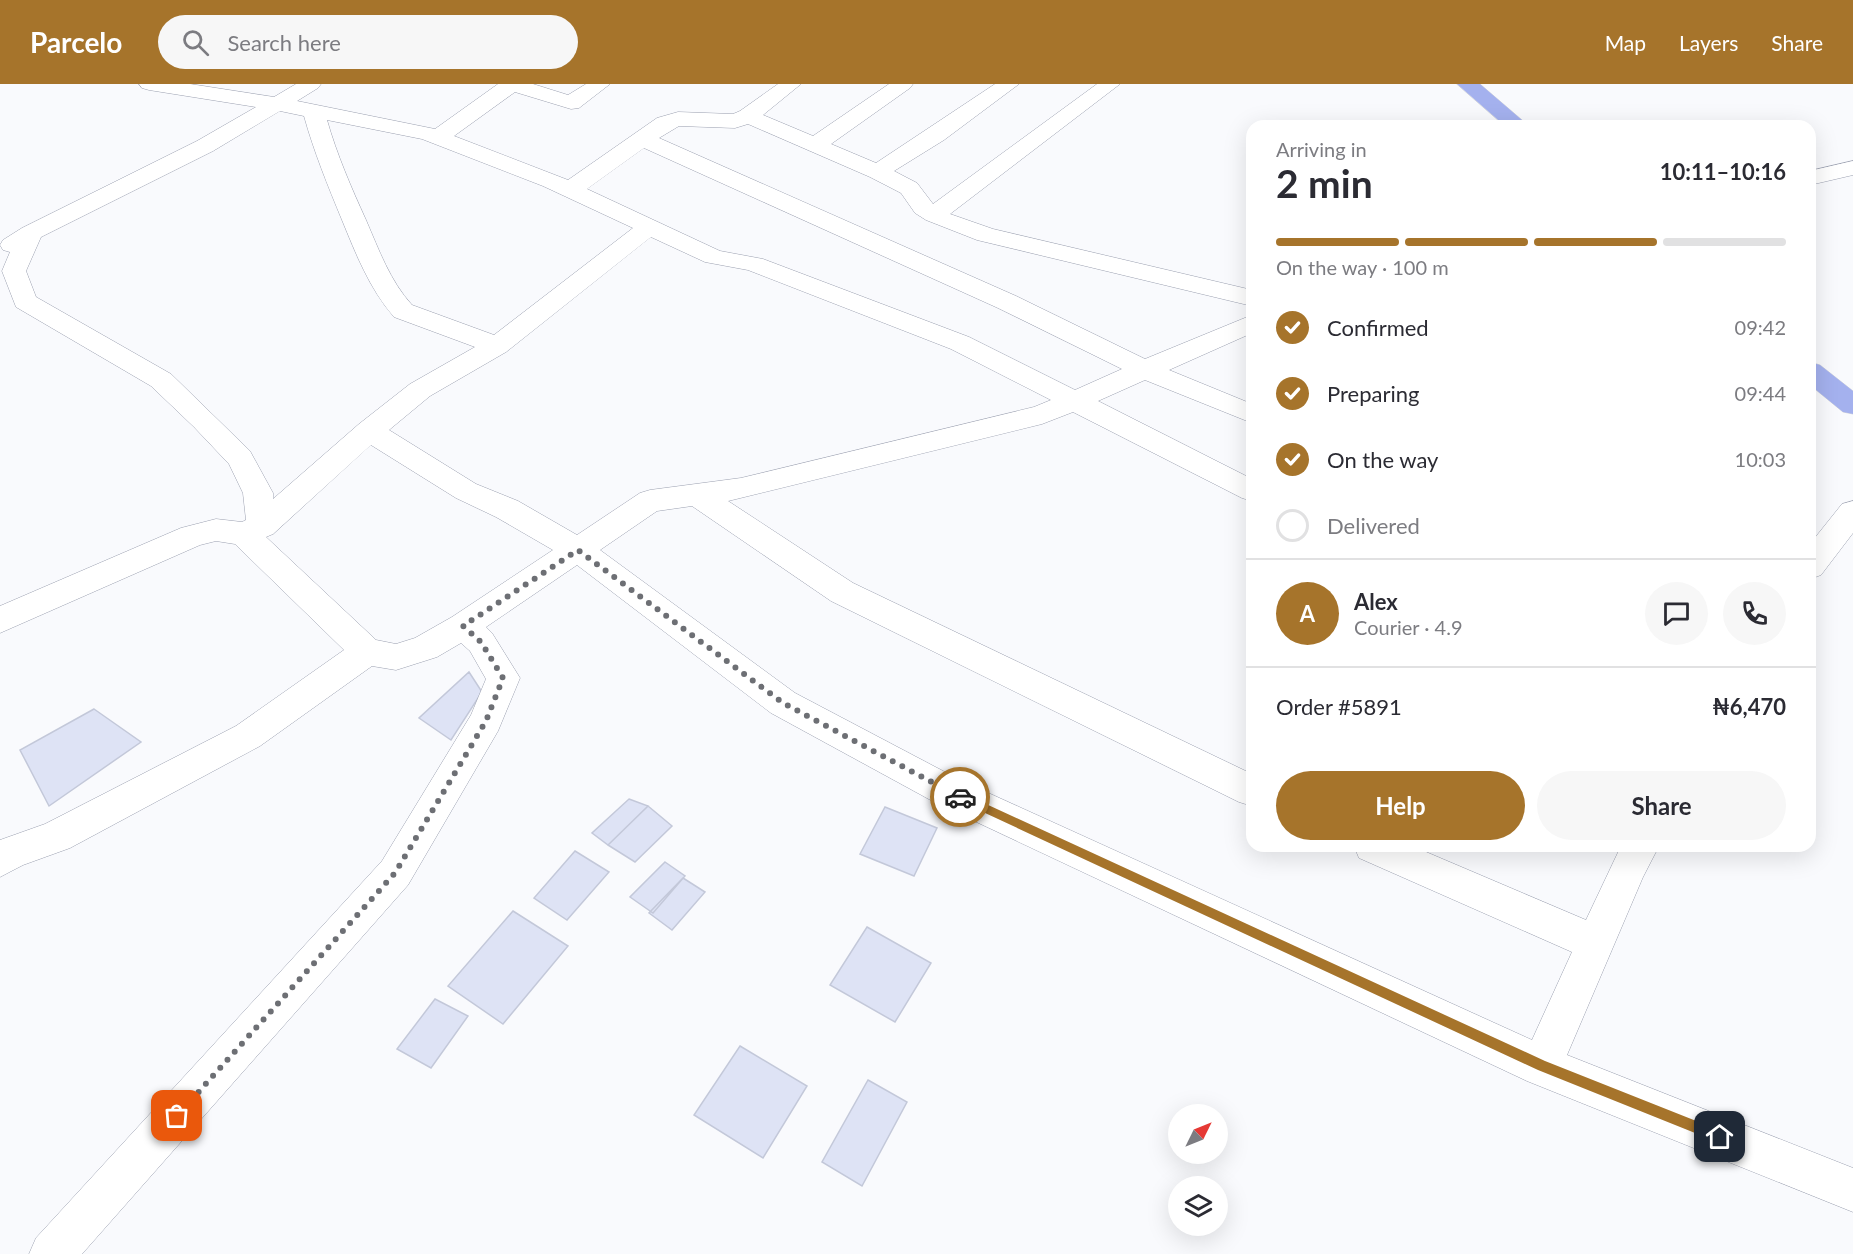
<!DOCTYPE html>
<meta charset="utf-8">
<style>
:root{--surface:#fff;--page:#f7f7f7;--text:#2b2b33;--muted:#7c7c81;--line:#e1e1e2;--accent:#a6742b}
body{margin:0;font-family:Lato,sans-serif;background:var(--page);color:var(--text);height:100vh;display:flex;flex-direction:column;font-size:22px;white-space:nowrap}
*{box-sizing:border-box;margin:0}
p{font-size:20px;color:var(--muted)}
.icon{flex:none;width:33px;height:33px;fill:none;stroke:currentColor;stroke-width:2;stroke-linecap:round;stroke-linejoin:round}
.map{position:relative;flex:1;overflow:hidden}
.sheet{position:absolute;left:1246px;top:36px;width:570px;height:732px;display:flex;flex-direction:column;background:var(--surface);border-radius:18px;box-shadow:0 6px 24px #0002}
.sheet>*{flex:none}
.needle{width:39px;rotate:47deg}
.fabs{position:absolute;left:1168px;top:1020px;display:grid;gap:12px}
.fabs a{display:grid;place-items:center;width:60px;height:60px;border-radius:50%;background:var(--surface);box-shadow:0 6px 24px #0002;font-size:30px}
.pin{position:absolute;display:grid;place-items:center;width:51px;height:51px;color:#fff;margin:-26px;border-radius:12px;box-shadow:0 3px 9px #0006}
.courier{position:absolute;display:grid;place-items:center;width:60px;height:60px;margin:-30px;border:4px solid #a6742b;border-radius:50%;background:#fff;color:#222;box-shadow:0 2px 8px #0007}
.overview em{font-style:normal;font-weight:700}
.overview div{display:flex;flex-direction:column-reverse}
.overview{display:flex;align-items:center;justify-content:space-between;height:102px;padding:0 30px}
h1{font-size:39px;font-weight:700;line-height:45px}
.bar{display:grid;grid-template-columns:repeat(4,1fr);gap:9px 6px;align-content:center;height:72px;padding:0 30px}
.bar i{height:8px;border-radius:4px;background:var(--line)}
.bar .selected{background:var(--accent)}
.bar p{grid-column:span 4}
.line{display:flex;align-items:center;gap:15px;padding:0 30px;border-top:2px solid var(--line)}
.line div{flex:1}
.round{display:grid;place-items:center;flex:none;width:63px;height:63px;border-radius:32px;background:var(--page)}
ol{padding:0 30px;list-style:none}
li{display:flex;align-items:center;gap:18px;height:66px}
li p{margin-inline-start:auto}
li .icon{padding:6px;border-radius:50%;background:var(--accent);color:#fff;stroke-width:4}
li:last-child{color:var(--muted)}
li i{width:33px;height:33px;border:3px solid var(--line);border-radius:50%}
.primary-button{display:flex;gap:12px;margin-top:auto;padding:12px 30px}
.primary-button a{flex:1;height:69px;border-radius:36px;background:var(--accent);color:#fff;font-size:24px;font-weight:700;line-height:69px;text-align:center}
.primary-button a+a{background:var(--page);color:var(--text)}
header{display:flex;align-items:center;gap:36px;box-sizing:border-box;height:84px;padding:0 30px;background:var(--accent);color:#fff}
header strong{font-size:28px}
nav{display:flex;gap:33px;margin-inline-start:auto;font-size:21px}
.search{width:420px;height:54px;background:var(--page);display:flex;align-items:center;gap:15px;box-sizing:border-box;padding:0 21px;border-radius:33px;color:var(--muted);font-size:22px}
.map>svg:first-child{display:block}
</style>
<header>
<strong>Parcelo</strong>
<div class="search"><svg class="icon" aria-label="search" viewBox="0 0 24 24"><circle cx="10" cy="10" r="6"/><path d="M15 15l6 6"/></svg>Search here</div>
<nav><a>Map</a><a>Layers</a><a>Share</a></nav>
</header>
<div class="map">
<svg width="1853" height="1170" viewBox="0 0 1853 1170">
<rect width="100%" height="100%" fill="#f9fafd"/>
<path fill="#dee3f5" stroke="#c3c8d9" stroke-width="1.5" d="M469 588 482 608 451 656 419 634Z
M94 625 141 658 49 722 20 666Z
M629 715 648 722 608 761 592 749Z
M648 722 672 742 635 778 608 761Z
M885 723 937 744 914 792 860 770Z
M575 767 609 788 567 836 534 814Z
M665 778 685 792 653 829 630 813Z
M683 794 705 808 672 846 649 829Z
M513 827 568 862 503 940 448 902Z
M867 843 931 879 895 938 830 901Z
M435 915 468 932 431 984 397 965Z
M740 962 807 1002 763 1074 694 1031Z
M868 996 907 1018 862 1102 822 1078Z"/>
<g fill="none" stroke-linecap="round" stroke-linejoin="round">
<defs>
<path id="minor" d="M139 0H190L274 13 296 0H321L318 4 297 17 435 45 498 0H533L568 11 586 0H610L579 24 571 25 515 8 454 52 568 96 657 34 678 28 733 30 740 27 778 0H801L763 31 813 52 889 0H913L910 4 831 60 876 79 995 0H1019L944 56 894 87 917 99 933 120 1097 0H1120L950 130 993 145 1252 206V222L977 156 926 136 915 129 901 109 870 93 748 40 735 44 679 42 659 54 1016 212 1145 275 1252 231V249L1169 286 1252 320V339L1145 296 1098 317 1252 395V417L1242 414 1073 328 1042 340 728 417 853 499 1252 690V722L1239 718 831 517 692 422 657 427 600 466 795 609 962 697 1532 956 1572 868 1359 774 1354 762H1412L1586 836 1621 762H1659L1643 793 1567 971 1853 1084V1128L1527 997 936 719 771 629 577 481 486 543 492 549 520 594 498 647 408 801 82 1170H29L36 1154 382 777 471 631 486 595 470 567 461 559 437 573 396 586 372 582 260 662 70 764 23 781 0 793V756L45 740 236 642 344 566 235 460 216 457 200 461 0 549V522L181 444 216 435 242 438 246 436 243 409 229 380 194 343 151 302 16 223 2 187 10 168 3 166 0 161 3 156 22 144 197 57 256 23 149 6 142 4ZM280 27 304 32C314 68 328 102 342 136 356 170 369 204 394 233L475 263 410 300 359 340 273 415V409L250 367 171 290 36 213 26 187 41 153 213 67ZM327 36 422 55 543 102 633 144 494 251 412 221C390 197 379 166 366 136 351 103 337 71 327 36ZM644 64 998 224 1122 285 1075 306 969 253 763 175 720 167 587 105ZM651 153 705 178 748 186 951 265 1051 316 1034 323 741 394 650 406 640 409 577 451 518 417 476 400 389 346 430 312 506 268ZM371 361 456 414 496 433 553 466 452 533 415 554 396 560 376 556 266 453 273 450Z
M1853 77V91L1810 101V87Z
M1853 417V449L1821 491 1810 495V460L1842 420Z"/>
<path id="major" d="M1457 0H1480L1529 42H1505Z
M1810 278 1820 281 1853 307V330L1843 328 1810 301Z"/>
</defs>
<use href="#minor" stroke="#9ba0b0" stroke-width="1"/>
<use href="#major" stroke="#d7d8d9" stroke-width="1"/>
<use href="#minor" fill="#fff" fill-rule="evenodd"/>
<use href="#major" fill="#a4b1ee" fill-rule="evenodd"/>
</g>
<path fill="#a6742b" d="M960 708 1545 977 1724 1048 1726 1053 1724 1057 1720 1059 1538 986 957 716 955 713Z"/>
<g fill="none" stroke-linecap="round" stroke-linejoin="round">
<path stroke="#6d6f74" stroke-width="6" stroke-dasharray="0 10.8" d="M177 1032 395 789 486 637 503 594 481 558 463 542 578 466 783 619 960 713"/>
</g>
</svg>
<div class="fabs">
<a><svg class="needle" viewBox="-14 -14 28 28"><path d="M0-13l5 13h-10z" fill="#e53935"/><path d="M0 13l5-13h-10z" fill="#7c7c81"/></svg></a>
<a><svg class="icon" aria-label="layers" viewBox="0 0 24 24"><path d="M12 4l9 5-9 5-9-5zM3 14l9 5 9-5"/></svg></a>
</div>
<div class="pin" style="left:177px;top:1032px;background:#ea580c"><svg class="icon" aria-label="bag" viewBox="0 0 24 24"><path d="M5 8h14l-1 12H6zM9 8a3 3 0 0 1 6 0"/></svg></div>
<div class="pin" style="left:1720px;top:1053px;background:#1f2937"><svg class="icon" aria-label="home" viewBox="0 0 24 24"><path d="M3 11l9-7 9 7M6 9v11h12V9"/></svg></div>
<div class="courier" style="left:960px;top:713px"><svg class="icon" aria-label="car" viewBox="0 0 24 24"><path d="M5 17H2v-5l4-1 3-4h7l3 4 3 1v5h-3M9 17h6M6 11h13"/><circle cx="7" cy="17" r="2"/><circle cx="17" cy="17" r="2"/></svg></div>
<section class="sheet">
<div class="overview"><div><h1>2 min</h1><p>Arriving in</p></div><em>10:11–10:16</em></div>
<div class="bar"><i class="selected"></i><i class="selected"></i><i class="selected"></i><i></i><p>On the way · 100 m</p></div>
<ol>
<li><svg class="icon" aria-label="check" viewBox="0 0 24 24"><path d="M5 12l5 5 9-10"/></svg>Confirmed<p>09:42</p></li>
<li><svg class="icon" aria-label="check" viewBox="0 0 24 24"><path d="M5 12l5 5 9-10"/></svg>Preparing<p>09:44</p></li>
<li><svg class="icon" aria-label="check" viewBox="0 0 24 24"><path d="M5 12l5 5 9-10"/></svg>On the way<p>10:03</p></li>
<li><i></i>Delivered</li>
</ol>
<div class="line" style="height:108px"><b class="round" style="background:var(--accent);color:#fff">A</b><div><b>Alex</b><p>Courier · 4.9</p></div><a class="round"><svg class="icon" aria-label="chat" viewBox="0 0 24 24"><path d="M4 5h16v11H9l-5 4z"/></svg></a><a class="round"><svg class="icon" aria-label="phone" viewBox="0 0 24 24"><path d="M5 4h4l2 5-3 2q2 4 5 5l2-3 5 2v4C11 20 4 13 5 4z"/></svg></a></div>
<div class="line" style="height:78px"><div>Order #5891</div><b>₦6,470</b></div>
<div class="primary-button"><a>Help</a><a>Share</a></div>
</section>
</div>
